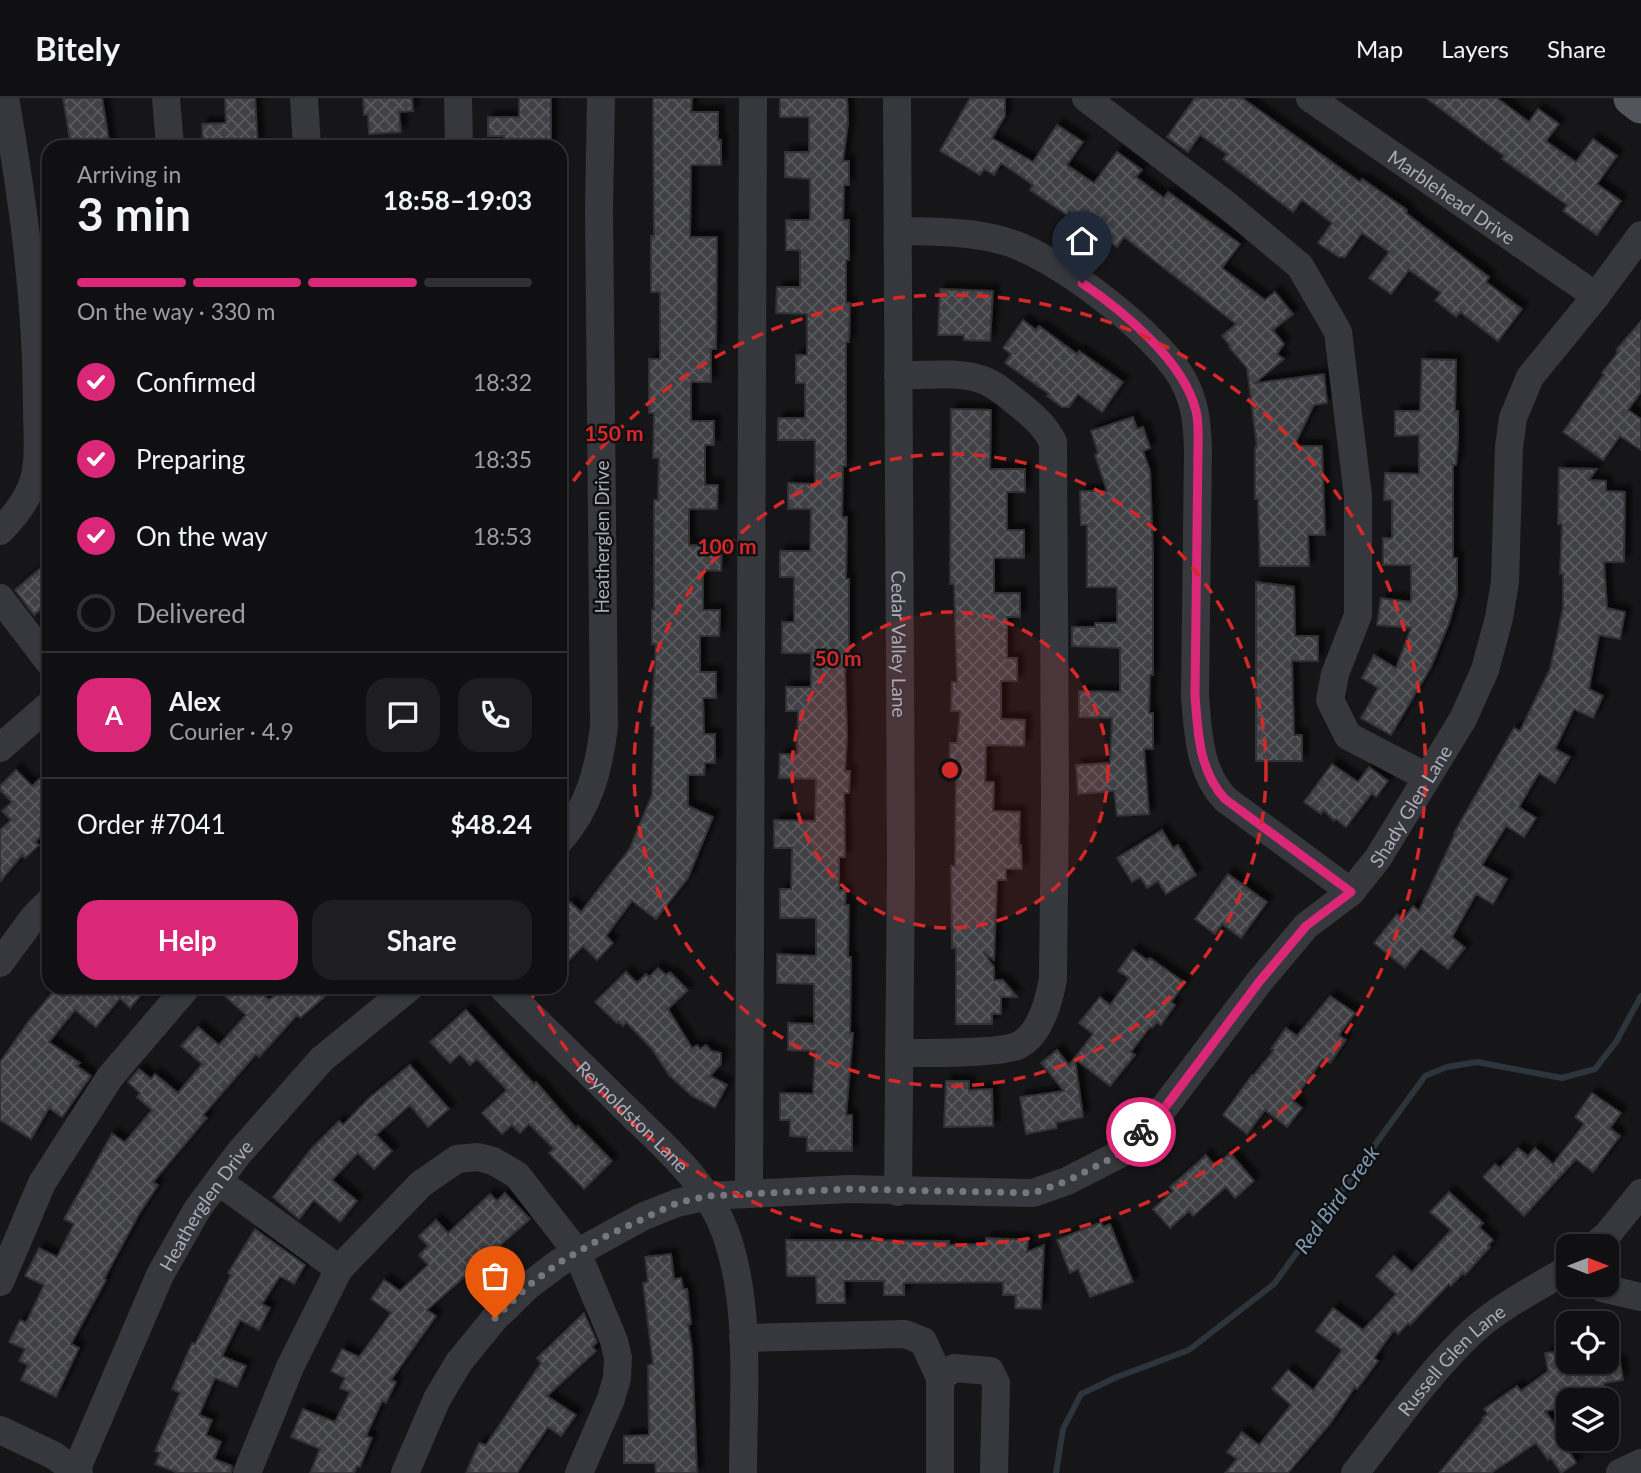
<!DOCTYPE html>
<meta charset="utf-8">
<style>
:root{--surface:#101012;--page:#1e1e20;--text:#f1f3f6;--muted:#9c9d9f;--line:#303032;--accent:#db2777}
body{margin:0;font-family:Lato,sans-serif;background:var(--page);color:var(--text);height:100vh;display:flex;flex-direction:column;font-size:26px;white-space:nowrap}
*{box-sizing:border-box;margin:0}
p{font-size:23px;color:var(--muted)}
.icon{flex:none;width:38px;height:38px;fill:none;stroke:currentColor;stroke-width:2;stroke-linecap:round;stroke-linejoin:round}
.map{position:relative;flex:1;overflow:hidden}
.drawer{position:absolute;left:42px;top:42px;width:525px;height:854px;display:flex;flex-direction:column;background:var(--surface);border-radius:21px;box-shadow:0 2px 5px #0004,0 0 0 2px var(--line)}
.drawer>*{flex:none}
.needle{width:46px;rotate:90deg}
.fabs{position:absolute;left:1556px;top:1136px;display:grid;gap:14px}
.fabs a{display:grid;place-items:center;width:63px;height:63px;border-radius:14px;background:var(--surface);box-shadow:0 2px 5px #0004,0 0 0 2px var(--line);font-size:35px}
.pin{position:absolute;display:grid;place-items:center;width:60px;height:60px;color:#fff;margin:-72px -30px;border-radius:50% 50% 50% 0;rotate:-45deg;box-shadow:0 0 7px #0007}
.pin .icon{rotate:45deg}
.courier{position:absolute;display:grid;place-items:center;width:70px;height:70px;margin:-35px;border:5px solid #db2777;border-radius:50%;background:#fff;color:#222;box-shadow:0 2px 9px #0007}
.head em{font-style:normal;font-weight:700}
.head div{display:flex;flex-direction:column-reverse}
.head{display:flex;align-items:center;justify-content:space-between;height:119px;padding:0 35px}
h1{font-size:46px;font-weight:700;line-height:52px}
.bar{display:grid;grid-template-columns:repeat(4,1fr);gap:10px 7px;align-content:center;height:84px;padding:0 35px}
.bar i{height:9px;border-radius:5px;background:var(--line)}
.bar .on{background:var(--accent)}
.bar p{grid-column:span 4}
.line{display:flex;align-items:center;gap:18px;padding:0 35px;border-top:2px solid var(--line)}
.line div{flex:1}
.round{display:grid;place-items:center;flex:none;width:74px;height:74px;border-radius:21px;background:var(--page)}
ol{padding:0 35px;list-style:none}
li{display:flex;align-items:center;gap:21px;height:77px}
li p{margin-inline-start:auto}
li .icon{padding:7px;border-radius:50%;background:var(--accent);color:#fff;stroke-width:4}
li:last-child{color:var(--muted)}
li i{width:38px;height:38px;border:4px solid var(--line);border-radius:50%}
.cta{display:flex;gap:14px;margin-top:auto;padding:14px 35px}
.cta a{flex:1;height:80px;border-radius:21px;background:var(--accent);color:#fff;font-size:28px;font-weight:700;line-height:80px;text-align:center}
.cta a+a{background:var(--page);color:var(--text)}
header{display:flex;align-items:center;gap:42px;box-sizing:border-box;height:98px;padding:0 35px;background:var(--surface);border-bottom:2px solid var(--line)}
header strong{font-size:33px}
nav{display:flex;gap:38px;margin-inline-start:auto;font-size:24px}
.map>svg:first-child{display:block}
</style>
<header>
<strong>Bitely</strong>
<nav><a>Map</a><a>Layers</a><a>Share</a></nav>
</header>
<div class="map">
<svg width="1641" height="1375" viewBox="0 0 1641 1375">
<defs>
<pattern id="building-cross-hatch" width="8" height="8" patternUnits="userSpaceOnUse" patternTransform="scale(1.75)"><rect width="8" height="8" fill="#404145"/><path d="M0 0l8 8M0 8l8-8" fill="none" stroke="#595a5e"/></pattern>
<filter id="shadow"><feDropShadow dx="6" dy="-6" stdDeviation="2" flood-color="#0009"/></filter>
</defs>
<rect width="100%" height="100%" fill="#161618"/>
<g fill="none" stroke-linecap="round" stroke-linejoin="round">
<path stroke="#2c353c" stroke-width="6" d="M1056 1375 1063 1331 1081 1296 1117 1279 1189 1252 1274 1186 1425 978 1447 969 1477 964 1562 980 1595 971 1616 944 1641 898"/>
</g>
<path fill="url(#building-cross-hatch)" stroke="#303034" stroke-width="2" filter="url(#shadow)" d="M63 0H102L110 49H71Z
M225 0H255L258 49H203L202 26 226 25Z
M363 0H412L413 13 399 14 401 34 369 36 368 16 364 17Z
M519 0H551V49H504V38H488V19H519Z
M653 0H692L691 14H718V42H721V67H691L690 139H717L716 251H711V284H691V323H714V347H705V387H718L717 411H689V447L722 448 721 473 703 472V512H720L719 538H700V574H716V600H703L704 636H715V665H705L704 677H688V708L713 719 688 780 656 821 632 803 606 838 613 845 597 862 583 848 560 871V814L570 804 581 814 630 750 652 697 654 628H651L656 546H652V512H654V402H658L659 360H653L654 315H649V261H660V194H651V138H654Z
M780 0H847L848 25 843 63H849V87H844L843 122H849V162H846V205H850L849 244H846V368H843L842 419H847L846 481H849V562H846L845 577 847 639 845 673H850L849 695H844L845 759H839V792H846L845 807H849L848 859H851L850 935H853L846 1017H852V1053H807V1039L790 1038V1022H780V995L813 996 815 953 788 952V925L814 926V886L777 885V856L816 858V820H780V791H791L792 750H774V722L815 723 816 681 779 680 780 656H797L798 613H786V589H811V555H782V524H794V479H780V453H810L811 411H788V385L815 386V342H778V320H805V285H796V257H807V216L776 215 777 189H800V152H786V122H810V81L785 79V54H809V19H780Z
M970 0H1005V18L992 40 1033 64 1057 27 1083 44 1067 67 1094 85 1117 54 1142 72 1136 79 1164 100 1168 94 1240 146 1222 170 1265 202 1275 194 1293 216 1273 232 1284 246 1277 256 1284 261 1255 285 1324 276 1327 305 1314 307 1294 348H1322L1325 437H1308L1309 468H1260L1258 401H1255V349H1257L1247 270 1229 249 1230 248 1222 238 1236 226 1124 139 1117 149 1069 114 1067 117 1030 92 1033 87 1001 65 994 77 984 71 980 77 940 53Z
M1195 0H1242L1360 84 1362 81 1407 112 1406 115 1489 179 1486 184 1522 211 1498 243 1460 214 1456 219 1435 202 1441 195 1409 172 1391 196 1369 180 1389 154 1362 135 1345 159H1339L1318 145 1332 125 1302 102 1293 114 1223 61 1227 56 1200 37 1188 54 1167 39Z
M1426 0H1497L1529 24 1538 11 1559 26 1546 43 1576 64 1593 41 1617 58 1597 86 1621 103 1597 137 1563 113 1567 107 1502 61 1504 58Z
M940 191 993 193 990 243 964 242V237H938Z
M1023 222 1036 232 1039 228 1077 256 1079 253 1123 284 1102 314 1078 296 1069 309H1062L1047 298 1049 296 1005 265 1011 256 1003 250Z
M1641 223V294L1628 312 1641 321V352L1620 338 1603 362 1563 334 1604 276 1602 275 1618 254 1616 252Z
M1422 261 1456 262 1455 313H1458V344L1456 367H1453V460H1457V497L1449 525 1431 569 1391 637 1361 620 1378 590 1362 580 1374 557 1396 570 1411 530 1377 527 1381 500 1411 504V467H1383V440H1392V402H1384L1385 375 1419 376V337L1395 338V313H1420Z
M951 311 991 312 990 371H1025V394H1007V432H1024V460H994V495H1020V519H1007V560H1017V583H1001V621L1025 622 1024 648 986 647 985 684H994L993 713 1020 714 1019 747H1021L1022 771H1006V782H997L994 862 983 854 994 869V882H1003L1017 899H1001V916H992V926H956V850H952L951 768H955L956 673H949L950 645H957L960 613H951L952 584H957L954 486H950Z
M1133 319 1137 331 1143 329 1150 350 1143 353 1150 373 1153 457V577H1150L1149 615H1153V651H1144L1149 716 1117 718 1114 693 1078 696 1076 667 1110 665 1112 620 1079 619V593L1120 594V550L1072 548V529H1095V525H1117V489H1087V427H1081L1080 393H1107L1095 357 1098 355 1091 333Z
M1559 370 1597 371 1589 382 1606 383V393L1625 394 1624 464H1604L1607 510 1625 514 1620 541 1599 537 1589 591 1603 598 1593 620 1574 611 1555 651 1570 659 1555 685 1539 675 1519 709 1536 720 1524 739 1506 728 1482 767 1507 781 1493 806 1476 796 1452 839 1465 850 1448 871 1421 850 1405 870 1374 845 1397 816 1403 821 1413 808 1419 813 1455 736 1454 735 1514 630 1520 633 1550 571 1563 510V476H1560L1562 426H1558Z
M49 463V505L34 517 15 492Z
M1256 484 1294 489 1295 538H1318V563H1292L1294 637H1302V663H1256Z
M1332 666 1358 684 1369 669 1388 683 1376 699 1372 695 1346 729 1336 721 1334 723 1324 712 1321 716 1304 704Z
M16 672 32 688 49 672V730L35 744 39 747 25 760 22 757 0 784V732L11 722 2 713 12 704 0 692V688Z
M1162 732 1173 750 1178 747 1196 777 1166 796 1158 783 1147 790 1140 779 1132 784 1117 760Z
M1228 776 1267 804 1241 840 1222 826 1215 836 1195 821Z
M1133 852 1147 862 1150 860 1185 885 1171 904 1175 907 1161 927 1157 924 1152 930 1150 929 1131 954 1135 957 1110 988 1075 961 1083 1019 1056 1025 1057 1030 1026 1036 1020 999 1064 993 1041 965 1057 952 1069 967 1093 936 1079 925 1100 899 1110 907 1129 880 1118 873Z
M658 870 666 877 670 874 688 892 668 911 692 950 697 947 700 951 706 947 711 953 721 955V966L710 978 727 987 715 1010 692 998 669 977 652 951 626 924 623 928 618 923 617 925 595 904 626 874 637 885 646 876 649 879Z
M57 889H148L130 910 120 900 96 929 75 912 49 944 80 965 77 968 91 978 62 1019 49 1010 31 1041 0 1022V964L28 924Z
M215 889H255L269 902 285 889H336L300 920 297 917 259 959 256 956 203 1017 207 1020 153 1084 158 1087 139 1116 104 1181 106 1182 71 1246 79 1250 56 1299 21 1282 28 1267 19 1263 25 1251 9 1244 20 1222 26 1225 44 1187 25 1178 39 1150 57 1159 74 1126 64 1121 112 1036 125 1044 152 1012 137 999 140 995 128 984 139 971 151 981 155 976 178 995 202 966 181 948 198 929 219 947 246 917Z
M1330 898 1355 915 1339 937 1346 942 1330 965 1323 961 1293 1003 1302 1010 1287 1029 1265 1012 1247 1036 1223 1017 1252 977 1253 978 1274 952 1271 951 1286 930 1297 938Z
M466 912 534 986 536 984 576 1030 578 1028 612 1063 584 1091 549 1055 554 1051 529 1026 520 1035 512 1027 502 1036 482 1015 507 992 477 961 470 967 460 956 450 965 430 944Z
M410 967 449 1011 428 1029 410 1007 376 1037 392 1053 374 1071 358 1055 332 1082 357 1103 340 1124 314 1102 299 1121 273 1099 312 1050 339 1023 343 1027 369 1000Z
M946 983H969V992L992 991 993 1028 944 1029Z
M1592 995 1621 1015 1610 1030 1620 1038 1593 1074 1576 1061 1524 1118 1483 1079 1495 1066 1500 1070 1518 1050 1528 1058 1535 1050 1553 1066 1584 1026 1575 1019Z
M1230 1055 1254 1083 1235 1100 1226 1089 1193 1118 1189 1113 1170 1130 1153 1111 1173 1093 1170 1089 1206 1057 1215 1068Z
M1449 1094 1483 1125 1479 1129 1493 1142 1488 1147 1490 1149 1465 1177 1463 1175 1451 1188 1449 1186 1410 1227 1408 1225 1398 1236 1394 1232 1374 1260 1378 1263 1357 1291 1355 1289 1330 1326 1288 1375H1225L1237 1361 1227 1354 1242 1334 1259 1347 1291 1307 1272 1291 1288 1272 1313 1292 1342 1252 1316 1233 1333 1210 1363 1232 1396 1196 1376 1178 1394 1158 1412 1174 1451 1132 1430 1114Z
M505 1095 530 1121 427 1212 436 1218 391 1282 396 1284 386 1305 382 1303 366 1338 372 1340 360 1369 357 1368 354 1375H310L320 1351 291 1339 303 1311 335 1324 350 1294 340 1290 345 1280 331 1273 342 1251 359 1259 391 1215 371 1201 384 1182 400 1193 428 1167 419 1157 428 1148 419 1138 436 1122 448 1135 490 1096 497 1103Z
M1101 1124 1103 1129 1110 1126 1133 1184 1090 1199 1078 1171 1070 1175 1057 1142Z
M255 1131 305 1167 294 1186 280 1178 262 1206 270 1210 259 1232 240 1222 222 1258 246 1268 237 1289 215 1280 199 1317 212 1322 206 1337 221 1344 214 1361 232 1368 231 1375H178L155 1366 160 1355 155 1353 180 1295 172 1291 192 1245 195 1246 231 1177 228 1175Z
M986 1140 1028 1142 1027 1154 1044 1147 1041 1211 1015 1210 1016 1197H1003V1184L904 1185V1197H884V1183H844L845 1205H817L816 1178H787L786 1142 949 1143V1147L986 1146Z
M671 1156 674 1181 681 1180 683 1191H687L691 1226H688L692 1251 697 1375H656L655 1365H624V1338L649 1337 648 1267 653 1266 643 1185 648 1184 645 1159Z
M584 1215 597 1244 592 1249 596 1253 547 1298 576 1317 561 1338 548 1329 517 1375H466L479 1345 486 1347 541 1265 537 1260Z
M1561 1253 1563 1264H1620L1623 1282 1604 1285V1289L1589 1291 1591 1302H1568V1309L1545 1313 1569 1346 1566 1348 1576 1365 1561 1375 1550 1359 1548 1362 1536 1345 1491 1375H1439L1483 1322 1482 1320 1488 1316 1484 1311 1517 1288 1521 1293 1548 1273 1545 1255Z"/>
<g fill="none" stroke-linecap="round" stroke-linejoin="round">
<g stroke="#37383d" stroke-width="28">
<path d="M166 0 170 49"/>
<path d="M304 0 307 49"/>
<path d="M458 0 459 49"/>
<path id="s1" d="M897 0 901 768 898 1094"/>
<path d="M1086 0 1228 108 1300 168 1338 234 1358 398V517L1335 576 1330 602 1348 638 1427 679"/>
<path id="s2" d="M1310 0 1596 198"/>
<path d="M898 133C933 134 970 133 1004 143 1054 156 1166 241 1186 288 1196 309 1197 328 1198 351L1195 598C1198 635 1199 673 1225 701L1351 794"/>
<path d="M898 277C924 278 955 273 980 281 995 285 1009 299 1021 308 1034 319 1045 328 1053 344L1055 699 1053 881C1049 903 1040 936 1019 947 1002 956 922 955 899 955"/>
<path d="M0 433C12 421 24 406 31 390 41 366 37 335 37 310 37 205 23 103 5 0"/>
<path d="M0 500 49 564"/>
<path d="M0 650 49 607"/>
<path d="M560 742C589 710 599 671 604 628L599 111 601 0"/>
<path d="M0 865 34 819 49 804"/>
<path id="s3" d="M502 889C541 928 581 966 620 1005 660 1045 707 1082 726 1136 752 1210 743 1298 743 1375"/>
<path d="M218 1083 339 1171"/>
<path d="M749 1096 753 0"/>
<path d="M1594 1148 1607 1137 1641 1095"/>
<path d="M0 1184 42 1085 110 979 187 889"/>
<path d="M1596 1186 1602 1190 1641 1199"/>
<path d="M743 1240 905 1236 923 1243 940 1280"/>
<path d="M0 1332 53 1357 79 1375"/>
<path id="s4" d="M75 1375 160 1177 198 1110 239 1055 322 961 410 889"/>
<path d="M247 1375 290 1269 339 1171 421 1086 457 1061 478 1059 493 1063 517 1077 577 1154 614 1243 618 1260 617 1280 611 1301 579 1375"/>
<path id="s5" d="M405 1375 437 1301 459 1264 495 1220 528 1188 560 1164 644 1118 677 1105 708 1098 849 1091 1033 1095 1067 1083 1120 1056 1160 1015 1259 884 1306 828 1351 794 1378 760 1463 621 1485 572 1499 520 1505 484 1509 349 1513 320 1530 279 1596 198 1641 137"/>
<path d="M940 1375V1280L954 1270 990 1273 996 1285 994 1375"/>
<path id="s6" d="M1355 1375C1393 1327 1428 1275 1473 1233 1501 1208 1536 1190 1568 1171"/>
<path d="M1620 1375 1641 1365"/>
</g>
<path stroke="#53555c" stroke-width="37" d="M1632 0 1641 7"/>
</g>
<g fill="none" stroke-linecap="round" stroke-linejoin="round">
<path stroke="#757880" stroke-width="7" stroke-dasharray="0 12.6" d="M495 1220 528 1188 560 1164 604 1139 677 1105 708 1098 849 1091 1033 1095 1067 1083 1120 1056 1141 1034"/>
<path stroke="#db2777" stroke-width="9" d="M1082 185C1123 213 1184 263 1196 313 1199 324 1198 339 1198 351L1195 598C1198 635 1199 673 1225 701L1351 794 1306 828 1259 884 1160 1016 1141 1034"/>
</g>
<circle cx="950" cy="672" r="158" fill="#d62828" fill-opacity=".12"/>
<g fill="none" stroke="#d62828" stroke-width="3.5" stroke-dasharray="12 9">
<circle cx="950" cy="672" r="158"/>
<circle cx="950" cy="672" r="316"/>
<path d="M561 400A475 475 0 1 1 529 891"/>
</g>
<g text-anchor="middle" dominant-baseline="central" stroke-width="5" stroke-linejoin="round" paint-order="stroke">
<g font-size="19" fill="#a8adb8" stroke="#111113">
<text stroke="none"><textPath href="#s2" startOffset="173">Marblehead Drive</textPath></text>
<text transform="translate(601 439) rotate(-90)">Heatherglen Drive</text>
<text stroke="none"><textPath href="#s1" startOffset="546">Cedar Valley Lane</textPath></text>
<text stroke="none"><textPath href="#s5" startOffset="1306">Shady Glen Lane</textPath></text>
<text stroke="none"><textPath href="#s3" startOffset="184">Reynoldston Lane</textPath></text>
<text stroke="none"><textPath href="#s4" startOffset="299">Heatherglen Drive</textPath></text>
<text stroke="none"><textPath href="#s6" startOffset="149">Russell Glen Lane</textPath></text>
</g>
<g font-size="21" font-style="italic" fill="#7f9bb3" stroke="#111113">
<text transform="translate(1336 1101) rotate(-54)">Red Bird Creek</text>
</g>
</g>
<circle cx="950" cy="672" r="10" fill="#d62828" stroke="#111113" stroke-width="3.5"/>
<g font-size="21" text-anchor="middle" font-weight="bold" fill="#d62828" stroke="#111113" stroke-width="5" stroke-linejoin="round" paint-order="stroke">
<text x="614" y="343">150 m</text>
<text x="727" y="456">100 m</text>
<text x="838" y="568">50 m</text>
</g>
</svg>
<div class="fabs">
<a><svg class="needle" viewBox="-14 -14 28 28"><path d="M0-13l5 13h-10z" fill="#e53935"/><path d="M0 13l5-13h-10z" fill="#9c9d9f"/></svg></a>
<a><svg class="icon" aria-label="locate" viewBox="0 0 24 24"><circle cx="12" cy="12" r="6"/><path d="M12 2v4M12 18v4M2 12h4M18 12h4"/></svg></a>
<a><svg class="icon" aria-label="layers" viewBox="0 0 24 24"><path d="M12 4l9 5-9 5-9-5zM3 14l9 5 9-5"/></svg></a>
</div>
<div class="pin" style="left:495px;top:1220px;background:#ea580c"><svg class="icon" aria-label="bag" viewBox="0 0 24 24"><path d="M5 8h14l-1 12H6zM9 8a3 3 0 0 1 6 0"/></svg></div>
<div class="pin" style="left:1082px;top:185px;background:#1f2937"><svg class="icon" aria-label="home" viewBox="0 0 24 24"><path d="M3 11l9-7 9 7M6 9v11h12V9"/></svg></div>
<div class="courier" style="left:1141px;top:1034px"><svg class="icon" aria-label="bike" viewBox="0 0 24 24"><circle cx="6" cy="16" r="4"/><circle cx="18" cy="16" r="4"/><path d="M6 16l4-8h5l3 8M10 8l3 8H6M13 5h3"/></svg></div>
<section class="drawer">
<div class="head"><div><h1>3 min</h1><p>Arriving in</p></div><em>18:58–19:03</em></div>
<div class="bar"><i class="on"></i><i class="on"></i><i class="on"></i><i></i><p>On the way · 330 m</p></div>
<ol>
<li><svg class="icon" aria-label="check" viewBox="0 0 24 24"><path d="M5 12l5 5 9-10"/></svg>Confirmed<p>18:32</p></li>
<li><svg class="icon" aria-label="check" viewBox="0 0 24 24"><path d="M5 12l5 5 9-10"/></svg>Preparing<p>18:35</p></li>
<li><svg class="icon" aria-label="check" viewBox="0 0 24 24"><path d="M5 12l5 5 9-10"/></svg>On the way<p>18:53</p></li>
<li><i></i>Delivered</li>
</ol>
<div class="line" style="height:126px"><b class="round" style="background:var(--accent);color:#fff">A</b><div><b>Alex</b><p>Courier · 4.9</p></div><a class="round"><svg class="icon" aria-label="chat" viewBox="0 0 24 24"><path d="M4 5h16v11H9l-5 4z"/></svg></a><a class="round"><svg class="icon" aria-label="phone" viewBox="0 0 24 24"><path d="M5 4h4l2 5-3 2q2 4 5 5l2-3 5 2v4C11 20 4 13 5 4z"/></svg></a></div>
<div class="line" style="height:91px"><div>Order #7041</div><b>$48.24</b></div>
<div class="cta"><a>Help</a><a>Share</a></div>
</section>
</div>
